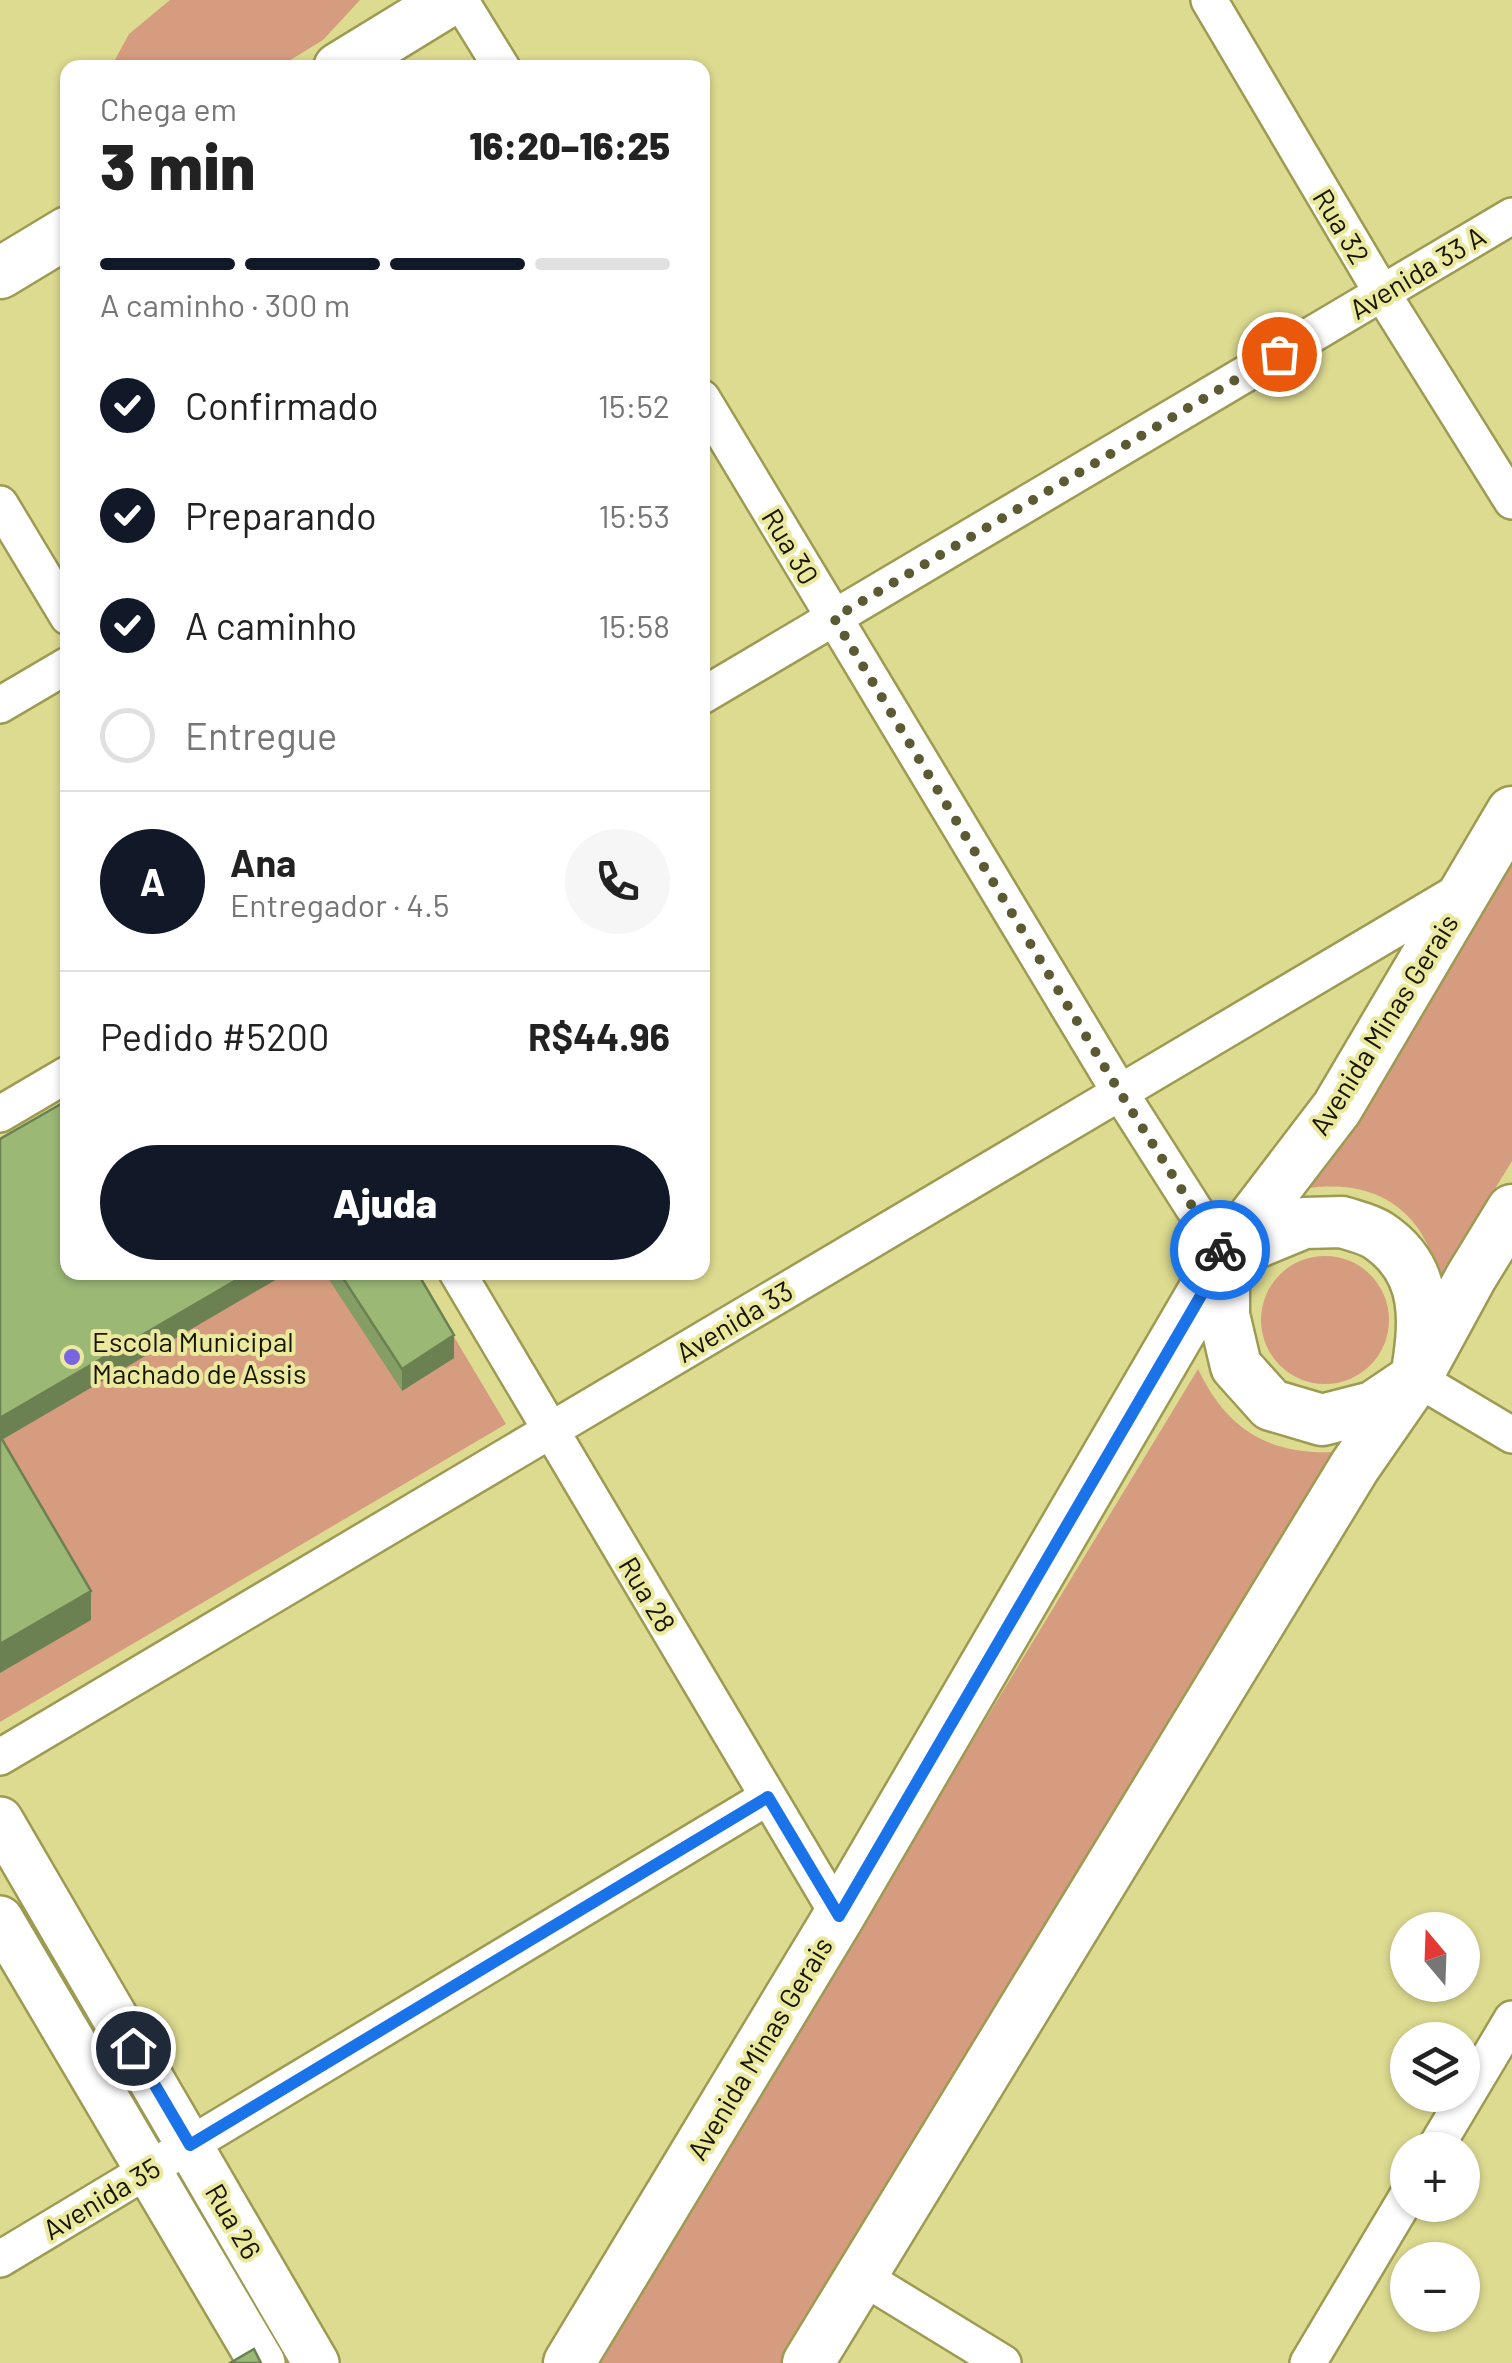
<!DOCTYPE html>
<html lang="pt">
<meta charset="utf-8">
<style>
:root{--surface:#fff;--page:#f6f6f6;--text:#222;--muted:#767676;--line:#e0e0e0;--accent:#111827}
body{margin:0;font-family:Barlow,sans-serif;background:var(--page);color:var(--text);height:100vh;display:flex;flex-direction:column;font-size:38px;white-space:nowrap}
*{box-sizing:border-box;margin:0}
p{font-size:32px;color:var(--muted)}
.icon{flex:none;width:55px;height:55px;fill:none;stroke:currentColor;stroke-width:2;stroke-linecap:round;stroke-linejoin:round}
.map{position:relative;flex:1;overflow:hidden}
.details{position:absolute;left:60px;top:60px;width:650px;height:1220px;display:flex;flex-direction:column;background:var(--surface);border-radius:20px;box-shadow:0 2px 8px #0004}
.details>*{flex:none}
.needle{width:65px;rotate:341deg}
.fabs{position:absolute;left:1390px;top:1912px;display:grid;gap:20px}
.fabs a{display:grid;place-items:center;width:90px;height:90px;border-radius:50%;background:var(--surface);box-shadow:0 2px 8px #0004;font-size:50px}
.pin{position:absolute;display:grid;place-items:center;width:85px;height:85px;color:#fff;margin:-42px;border:5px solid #fff;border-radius:50%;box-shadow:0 2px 10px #0007}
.courier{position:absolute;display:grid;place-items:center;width:100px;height:100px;margin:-50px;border:8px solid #1a73e8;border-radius:50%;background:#fff;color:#222;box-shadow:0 2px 12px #0007}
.overview em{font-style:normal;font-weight:800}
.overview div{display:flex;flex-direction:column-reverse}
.overview{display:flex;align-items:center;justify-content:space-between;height:170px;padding:0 40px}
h1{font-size:65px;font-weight:800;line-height:75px}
.bar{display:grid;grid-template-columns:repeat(4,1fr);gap:15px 10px;align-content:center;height:120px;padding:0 40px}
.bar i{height:12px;border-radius:8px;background:var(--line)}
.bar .current{background:var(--accent)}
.bar p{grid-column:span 4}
.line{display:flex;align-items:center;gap:25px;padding:0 40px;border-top:2px solid var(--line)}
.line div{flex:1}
.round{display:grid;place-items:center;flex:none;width:105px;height:105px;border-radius:52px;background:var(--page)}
ol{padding:0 40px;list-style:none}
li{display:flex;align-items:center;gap:30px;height:110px}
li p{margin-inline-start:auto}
li .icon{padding:10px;border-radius:50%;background:var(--accent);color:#fff;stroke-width:4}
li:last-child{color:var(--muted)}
li i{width:55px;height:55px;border:5px solid var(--line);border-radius:50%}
.button{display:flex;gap:20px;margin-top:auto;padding:20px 40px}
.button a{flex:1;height:115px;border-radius:60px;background:var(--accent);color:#fff;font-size:40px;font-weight:800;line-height:115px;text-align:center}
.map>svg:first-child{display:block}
</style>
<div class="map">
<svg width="1512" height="2363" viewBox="0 0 1512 2363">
<rect width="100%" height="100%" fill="#dddb90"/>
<path fill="#d69c7f" d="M170 0H360L323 40 279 67H111L129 34Z
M1512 855V1161L1439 1280C1425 1211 1378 1179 1309 1188Z
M0 1151 68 1272 416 1273 506 1424 0 1722Z
M1261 1320a64 64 0 1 1 128 0a64 64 0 1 1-128 0Z
M1198 1369C1227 1430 1269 1455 1336 1452L782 2363H596Z"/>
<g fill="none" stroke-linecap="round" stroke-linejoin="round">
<defs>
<path id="minor" d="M460 0 502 68
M1209 0 1382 293 1512 501
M702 398 1119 1091 1224 1256
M0 504 68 617
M702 696 1512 216
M0 705 68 665
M0 1114 68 1074
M457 1272 839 1916
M1416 1378 1512 1435
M0 1757 1463 889
M1434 2150 1512 2019
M0 2259 768 1797
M861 2276 1003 2363
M1308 2363 1408 2195"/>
<path id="tertiary" d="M0 1820 316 2363
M0 1919 262 2363"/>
<path id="secondary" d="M339 68 450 0
M0 273 68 232
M1342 1222C1354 1226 1369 1229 1379 1236 1431 1271 1425 1325 1416 1378L1373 1407 1322 1420 1271 1405 1236 1366 1224 1315V1256L1304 1223Z
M569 2363 839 1916 1224 1256 1337 1108 1512 812
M808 2363 1355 1466 1416 1378 1471 1277 1512 1210"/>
</defs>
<use href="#minor" stroke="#9d9b52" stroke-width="40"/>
<use href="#tertiary" stroke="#9d9b52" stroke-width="50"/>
<use href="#secondary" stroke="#9d9b52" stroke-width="55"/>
<use href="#minor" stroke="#fff" stroke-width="35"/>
<use href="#tertiary" stroke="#fff" stroke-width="45"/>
<use href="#secondary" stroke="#fff" stroke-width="50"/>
</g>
<path fill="#859e65" d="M324 1272H417L454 1358 402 1391Z"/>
<path fill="#6c8152" d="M250 1272H289L0 1441V1418Z
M454 1335V1358L402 1391V1369Z
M91 1591V1620L0 1673V1644Z"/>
<path fill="#9bb875" stroke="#6c8152" stroke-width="2.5" d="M68 1100V1272H250L0 1418V1139Z
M339 1272H417L454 1335 402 1369Z
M0 1436 91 1591 0 1644Z
M254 2349 261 2363H230Z"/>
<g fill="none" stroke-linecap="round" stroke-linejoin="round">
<path stroke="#5c5a32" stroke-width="10" stroke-dasharray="0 18" d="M1220 1250 1119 1091 834 618 1279 354"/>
<path stroke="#1a73e8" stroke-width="12" d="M133 2048 190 2145 768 1797 839 1916 1224 1256 1220 1250"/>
</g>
<circle fill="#7a65e0" stroke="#eae99d" stroke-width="4" cx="72" cy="1357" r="10"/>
<g text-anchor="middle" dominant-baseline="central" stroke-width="8" stroke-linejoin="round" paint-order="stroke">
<g font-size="28" fill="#171500" stroke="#eae99d">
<text transform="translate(1342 226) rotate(59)">Rua 32</text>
<text transform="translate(1417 272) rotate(-31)">Avenida 33 A</text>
<text transform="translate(791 546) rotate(59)">Rua 30</text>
<text transform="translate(1383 1024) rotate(-58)">Avenida Minas Gerais</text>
<text transform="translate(734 1321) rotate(-31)">Avenida 33</text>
<text transform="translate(648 1594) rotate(59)">Rua 28</text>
<text transform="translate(759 2048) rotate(-59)">Avenida Minas Gerais</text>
<text transform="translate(101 2198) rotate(-31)">Avenida 35</text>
<text transform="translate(234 2221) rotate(60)">Rua 26</text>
</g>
<g font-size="28" fill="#171500" stroke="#eae99d" text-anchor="start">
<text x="92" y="1341">Escola Municipal<tspan x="92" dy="32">Machado de Assis</tspan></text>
</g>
</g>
</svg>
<div class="fabs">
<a><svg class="needle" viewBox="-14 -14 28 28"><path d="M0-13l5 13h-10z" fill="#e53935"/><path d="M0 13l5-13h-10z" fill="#767676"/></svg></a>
<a><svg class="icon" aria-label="layers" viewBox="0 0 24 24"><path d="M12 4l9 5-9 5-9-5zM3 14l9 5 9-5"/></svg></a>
<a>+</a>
<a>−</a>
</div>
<div class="pin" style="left:1279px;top:354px;background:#ea580c"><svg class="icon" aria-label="bag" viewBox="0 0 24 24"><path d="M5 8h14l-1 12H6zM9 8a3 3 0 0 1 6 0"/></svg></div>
<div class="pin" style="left:133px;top:2048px;background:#1f2937"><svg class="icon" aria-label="home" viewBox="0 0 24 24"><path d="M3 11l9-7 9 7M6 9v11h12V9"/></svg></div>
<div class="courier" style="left:1220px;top:1250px"><svg class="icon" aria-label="bike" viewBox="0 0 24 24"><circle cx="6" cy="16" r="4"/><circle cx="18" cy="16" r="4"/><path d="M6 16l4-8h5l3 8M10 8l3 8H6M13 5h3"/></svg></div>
<section class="details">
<div class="overview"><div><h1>3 min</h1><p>Chega em</p></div><em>16:20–16:25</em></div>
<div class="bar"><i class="current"></i><i class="current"></i><i class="current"></i><i></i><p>A caminho · 300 m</p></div>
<ol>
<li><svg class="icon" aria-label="check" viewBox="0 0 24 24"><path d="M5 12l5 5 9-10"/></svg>Confirmado<p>15:52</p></li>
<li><svg class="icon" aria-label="check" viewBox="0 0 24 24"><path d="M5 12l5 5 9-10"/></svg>Preparando<p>15:53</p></li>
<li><svg class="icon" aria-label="check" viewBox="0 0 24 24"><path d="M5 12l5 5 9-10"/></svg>A caminho<p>15:58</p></li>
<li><i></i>Entregue</li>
</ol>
<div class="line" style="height:180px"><b class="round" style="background:var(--accent);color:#fff">A</b><div><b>Ana</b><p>Entregador · 4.5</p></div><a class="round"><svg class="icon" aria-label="phone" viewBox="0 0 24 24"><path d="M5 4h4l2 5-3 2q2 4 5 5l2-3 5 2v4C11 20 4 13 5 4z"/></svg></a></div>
<div class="line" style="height:130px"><div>Pedido #5200</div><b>R$44.96</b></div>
<div class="button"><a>Ajuda</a></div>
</section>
</div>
